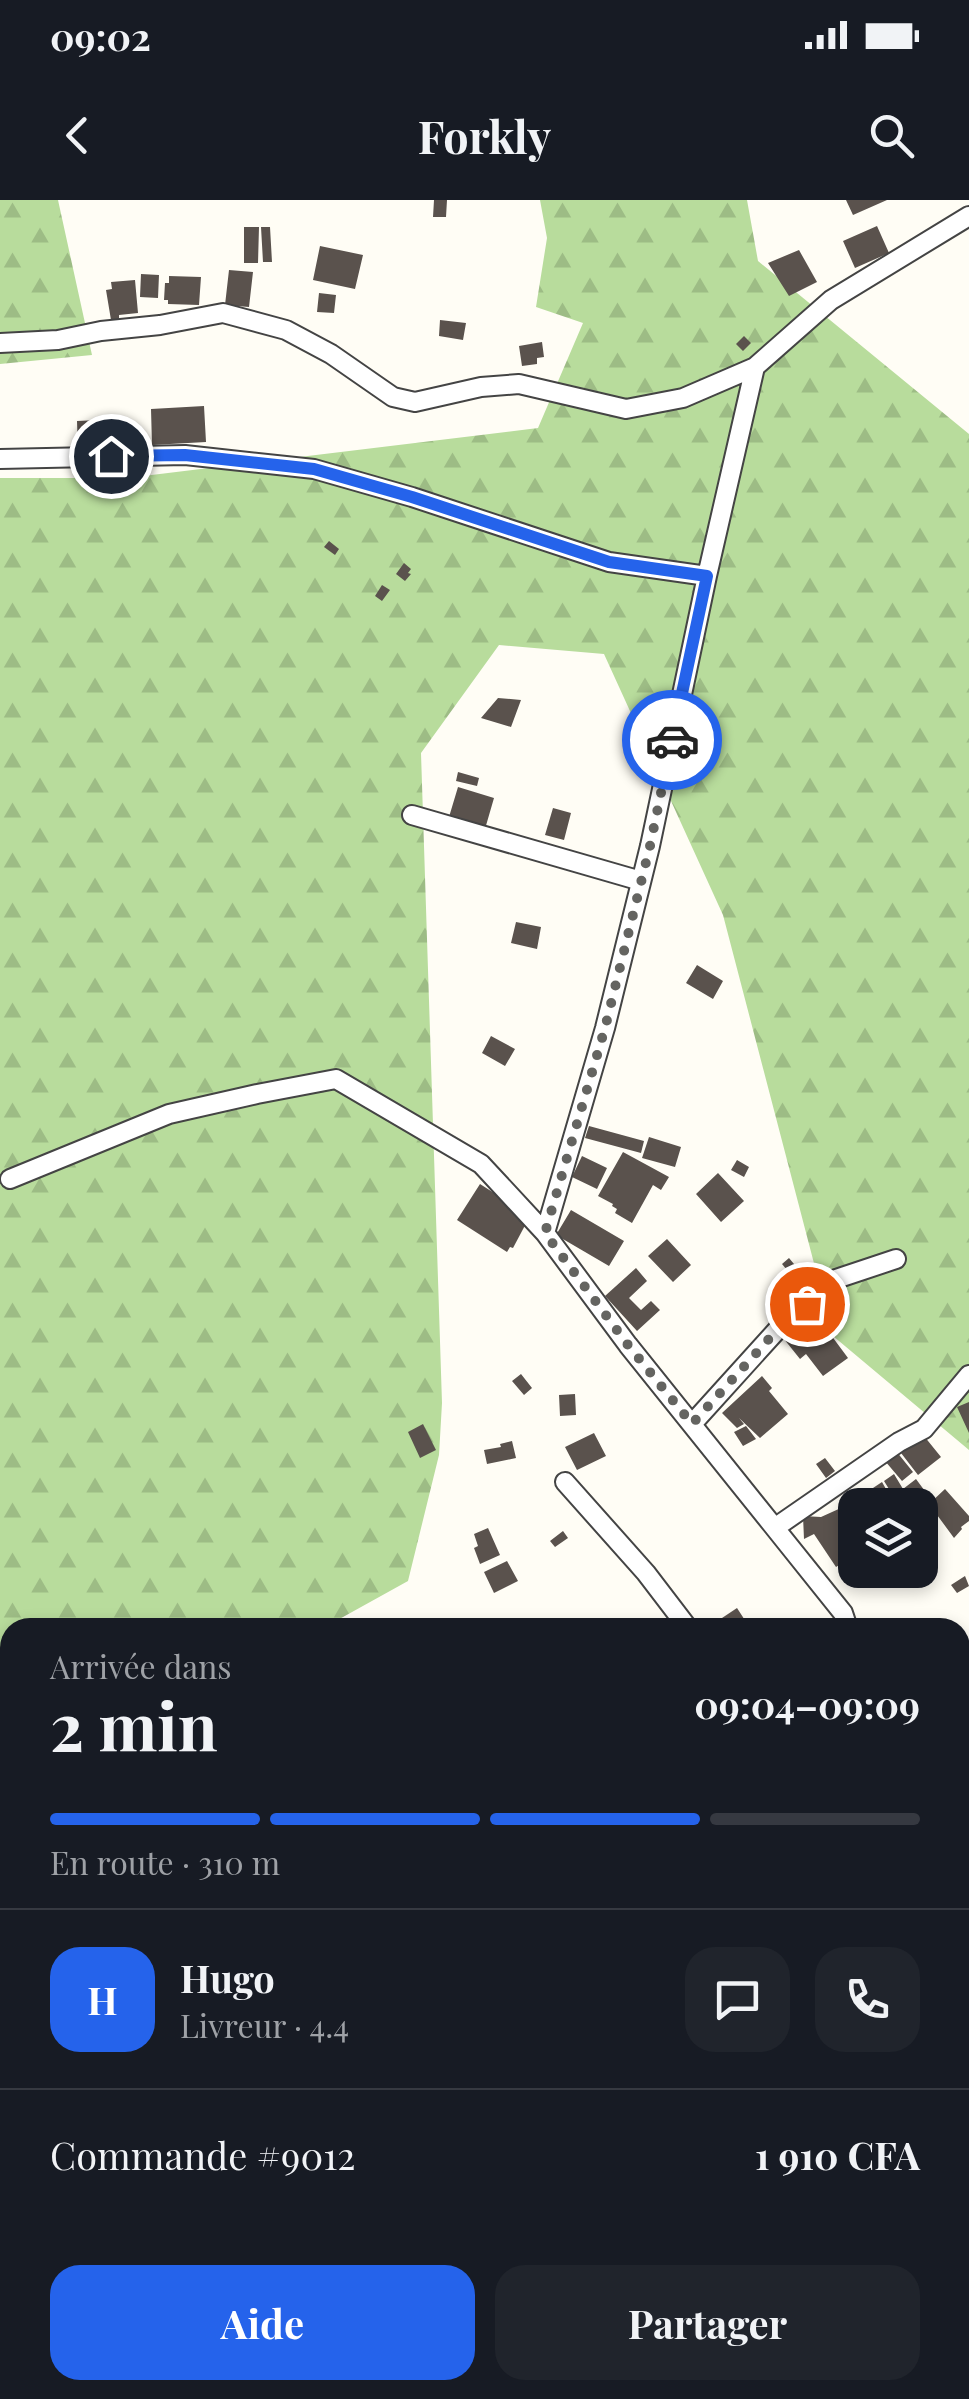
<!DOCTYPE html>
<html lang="fr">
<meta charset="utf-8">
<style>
:root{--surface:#171b24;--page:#20242c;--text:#f1f3f6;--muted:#9ea1a6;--line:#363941;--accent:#2563eb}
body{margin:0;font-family:"Playfair Display",serif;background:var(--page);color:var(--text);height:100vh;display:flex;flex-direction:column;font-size:38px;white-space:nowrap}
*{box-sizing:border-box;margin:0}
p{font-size:32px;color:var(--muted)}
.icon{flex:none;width:55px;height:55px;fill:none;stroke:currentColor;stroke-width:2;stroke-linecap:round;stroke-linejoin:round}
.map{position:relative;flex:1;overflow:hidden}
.side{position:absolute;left:0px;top:1418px;width:970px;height:782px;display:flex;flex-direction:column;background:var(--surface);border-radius:30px 30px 0 0;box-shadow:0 5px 15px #0003}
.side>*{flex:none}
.tools{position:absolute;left:838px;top:1288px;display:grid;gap:20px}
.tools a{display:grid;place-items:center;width:100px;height:100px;border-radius:20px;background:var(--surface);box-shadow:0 5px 15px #0003;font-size:50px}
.pin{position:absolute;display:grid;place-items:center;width:85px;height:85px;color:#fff;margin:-42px;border:5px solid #fff;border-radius:50%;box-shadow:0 2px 10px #0007}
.courier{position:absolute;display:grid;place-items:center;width:100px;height:100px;margin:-50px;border:8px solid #2563eb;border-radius:50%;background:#fff;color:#222;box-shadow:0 2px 12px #0007}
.head em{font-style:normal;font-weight:700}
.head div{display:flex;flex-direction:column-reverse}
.head{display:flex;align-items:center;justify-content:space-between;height:170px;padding:0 50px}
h1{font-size:65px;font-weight:700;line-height:75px}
.bar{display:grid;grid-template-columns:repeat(4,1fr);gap:15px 10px;align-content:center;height:120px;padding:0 50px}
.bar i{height:12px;border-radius:8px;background:var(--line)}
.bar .selected{background:var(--accent)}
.bar p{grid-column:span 4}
.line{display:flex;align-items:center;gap:25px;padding:0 50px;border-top:2px solid var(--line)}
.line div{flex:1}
.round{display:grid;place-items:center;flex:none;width:105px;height:105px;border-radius:30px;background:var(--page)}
.button{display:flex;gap:20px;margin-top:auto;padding:20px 50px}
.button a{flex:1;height:115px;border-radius:30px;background:var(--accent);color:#fff;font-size:40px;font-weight:700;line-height:115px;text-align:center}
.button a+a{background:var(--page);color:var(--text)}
.status{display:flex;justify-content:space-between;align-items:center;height:70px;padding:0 50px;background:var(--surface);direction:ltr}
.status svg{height:28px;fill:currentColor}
header{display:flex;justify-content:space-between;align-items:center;height:130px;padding:0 50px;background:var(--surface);font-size:45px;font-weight:700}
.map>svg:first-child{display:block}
</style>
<div class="status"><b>09:02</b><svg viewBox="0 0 49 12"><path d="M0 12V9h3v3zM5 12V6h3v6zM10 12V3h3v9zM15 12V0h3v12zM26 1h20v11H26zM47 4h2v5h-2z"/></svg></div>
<header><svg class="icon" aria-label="back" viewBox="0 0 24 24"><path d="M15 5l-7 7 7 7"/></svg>Forkly<svg class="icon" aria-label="search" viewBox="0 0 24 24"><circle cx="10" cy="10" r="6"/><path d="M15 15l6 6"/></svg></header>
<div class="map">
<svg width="969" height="2199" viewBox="0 0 969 2199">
<defs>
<pattern id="forest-firs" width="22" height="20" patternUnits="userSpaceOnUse" patternTransform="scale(2.5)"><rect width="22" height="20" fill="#b8dc9c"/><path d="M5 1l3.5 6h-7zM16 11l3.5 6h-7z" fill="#9dbc85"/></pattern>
</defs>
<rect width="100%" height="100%" fill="#fffdf5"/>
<path fill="url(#forest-firs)" d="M0 0H58L92 155 0 164Z
M540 0H747L758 61 969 234V1250L833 1136 723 715 604 454 499 445 421 553 442 1203 439 1255 408 1381 325 1427 10 1428V2190H416L420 2199H0V278H127L538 228 583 123 536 107 547 38Z
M960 1762 969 1764V2177L960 2180Z
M576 2190H755L763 2199H573Z"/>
<path fill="#5a524d" d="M434 0H447L446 17H433Z
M846 0H887L853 15Z
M877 26 889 53 855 68 843 41Z
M244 27H259L258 63H244Z
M261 27H270L272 62H263Z
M320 46 363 55 355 89 313 80Z
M799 50 817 82 789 96 768 63Z
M229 70 253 72 249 107 225 105Z
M141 74 159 75 158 98 140 97Z
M169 76 201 77 199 105 168 104V100H164L165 83H169Z
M135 80 138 113 119 115V119L111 120 106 90 112 89 111 82Z
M319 93 336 95 334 113 317 112Z
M440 120 466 123 463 140 439 136Z
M744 136 751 143 743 151 736 144Z
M542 142 544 157 537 158V164L522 166 519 146Z
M204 206 206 242 152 245 151 209Z
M120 219 122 252 78 253 77 221Z
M329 341 339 349 335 355 324 347Z
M404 363 411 369 408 373 411 374 405 381 396 374Z
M382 385 390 390 382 401 375 396Z
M498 498 521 500 511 527 481 518Z
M458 572 479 578 477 586 456 581Z
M458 587 494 598 485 629 449 617Z
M553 608 571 613 564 640 545 635Z
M516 722 541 727 537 749 511 743Z
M697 765 723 781 713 799 686 783Z
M491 836 515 849 505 866 482 853Z
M589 926 644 941 641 953 585 938Z
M649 937 681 947 675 967 642 958Z
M623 952 669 977 661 990 653 985 632 1023 615 1013 617 1009 612 1006 613 1004 598 996Z
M582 956 607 968 597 989 572 977Z
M737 960 749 967 744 977 731 970Z
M718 973 744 1001 721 1022 696 994Z
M480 984 530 1016 513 1048 510 1047 507 1052 457 1020Z
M571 1010 624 1041 609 1066 556 1035Z
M667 1039 691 1065 673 1082 648 1056Z
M789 1058 799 1070 792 1076 782 1064Z
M636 1068 647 1081 629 1098 641 1110 651 1101 660 1110 637 1131 605 1096Z
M825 1127 848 1158 823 1176 806 1154 800 1159 784 1139 790 1135 799 1146Z
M521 1174 532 1188 524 1195 512 1181Z
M762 1176 772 1188 769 1191 788 1214 760 1238 739 1218 744 1224 737 1228 722 1213Z
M575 1194 576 1215 560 1216 559 1195Z
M969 1202V1233L957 1207Z
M423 1224 436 1250 420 1258 408 1232Z
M746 1226 756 1239 743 1246 734 1232Z
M594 1233 606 1256 577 1270 565 1247Z
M924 1236 941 1257 918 1275 901 1253Z
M512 1241 516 1258 487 1264 484 1250 501 1247 500 1244Z
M896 1251 913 1272 902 1281 885 1261Z
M825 1258 835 1271 826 1278 816 1264Z
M894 1274 903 1289 916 1279 930 1298 920 1305H916L908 1295 897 1302 884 1281Z
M882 1282 895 1305H858L855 1300Z
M945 1289 969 1316V1321L961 1327 962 1329 954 1338 929 1304Z
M852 1303 855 1308V1355L836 1367 814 1334 804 1339 803 1316 821 1317Z
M488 1328 500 1355 480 1364 474 1348 478 1346 474 1334Z
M563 1331 568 1338 555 1347 550 1341Z
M507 1361 518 1381 494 1393 484 1372Z
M965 1376 969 1386 957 1393 951 1385Z
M737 1408 750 1428H707Z
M859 2190H883L887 2194 882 2199H850Z"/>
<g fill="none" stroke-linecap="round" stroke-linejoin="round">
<defs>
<path id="minor" d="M0 143 58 140 101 131 160 125 223 113 286 130 331 154 393 197 415 202 481 187 519 184 626 209 683 198 755 167 831 100 969 16
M0 259 185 255 314 269 412 297 609 362 707 376
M412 615 641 681
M10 979 169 914 257 894 336 879 481 964 545 1033 628 1145 843 1413 848 1428
M545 1033 605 828 650 646 707 376 755 167
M692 1224 778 1129 836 1079 896 1059
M565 1282 646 1373 688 1428
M776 1327 899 1242 924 1229 969 1175
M960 1640 969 1633
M0 1722 10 1737
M960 1893 969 1896
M0 2190 10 2183
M426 2190 441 2199
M802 2190 811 2199"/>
</defs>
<use href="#minor" stroke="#444" stroke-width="22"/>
<use href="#minor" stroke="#fff" stroke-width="18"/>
</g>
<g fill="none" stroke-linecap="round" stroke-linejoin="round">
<path stroke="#646461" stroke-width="10" stroke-dasharray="0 18" d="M672 540 650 646 605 828 545 1033 628 1145 692 1224 778 1129 807 1104"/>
<path stroke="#2563eb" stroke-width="12" d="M111 256 185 255 314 269 412 297 609 362 707 376 672 540"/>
</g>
</svg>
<div class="tools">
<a><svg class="icon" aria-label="layers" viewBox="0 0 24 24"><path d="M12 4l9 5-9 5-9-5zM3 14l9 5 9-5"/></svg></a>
</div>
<div class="pin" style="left:807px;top:1104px;background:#ea580c"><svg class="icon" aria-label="bag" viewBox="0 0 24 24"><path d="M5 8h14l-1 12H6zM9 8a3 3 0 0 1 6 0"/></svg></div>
<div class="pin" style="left:111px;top:256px;background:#1f2937"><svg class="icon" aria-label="home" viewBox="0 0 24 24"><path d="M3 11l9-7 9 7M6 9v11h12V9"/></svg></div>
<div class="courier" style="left:672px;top:540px"><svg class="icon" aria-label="car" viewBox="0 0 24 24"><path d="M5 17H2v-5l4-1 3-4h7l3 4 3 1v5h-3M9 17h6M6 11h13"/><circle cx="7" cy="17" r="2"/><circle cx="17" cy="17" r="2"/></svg></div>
<section class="side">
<div class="head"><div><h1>2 min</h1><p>Arrivée dans</p></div><em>09:04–09:09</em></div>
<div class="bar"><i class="selected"></i><i class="selected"></i><i class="selected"></i><i></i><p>En route · 310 m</p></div>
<div class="line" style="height:180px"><b class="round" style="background:var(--accent);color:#fff">H</b><div><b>Hugo</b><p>Livreur · 4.4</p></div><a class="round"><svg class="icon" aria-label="chat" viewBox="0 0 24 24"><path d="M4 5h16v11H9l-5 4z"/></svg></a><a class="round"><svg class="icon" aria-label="phone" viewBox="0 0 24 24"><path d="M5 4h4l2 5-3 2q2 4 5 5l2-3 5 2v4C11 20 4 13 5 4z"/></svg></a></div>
<div class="line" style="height:130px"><div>Commande #9012</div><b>1 910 CFA</b></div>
<div class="button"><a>Aide</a><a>Partager</a></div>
</section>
</div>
